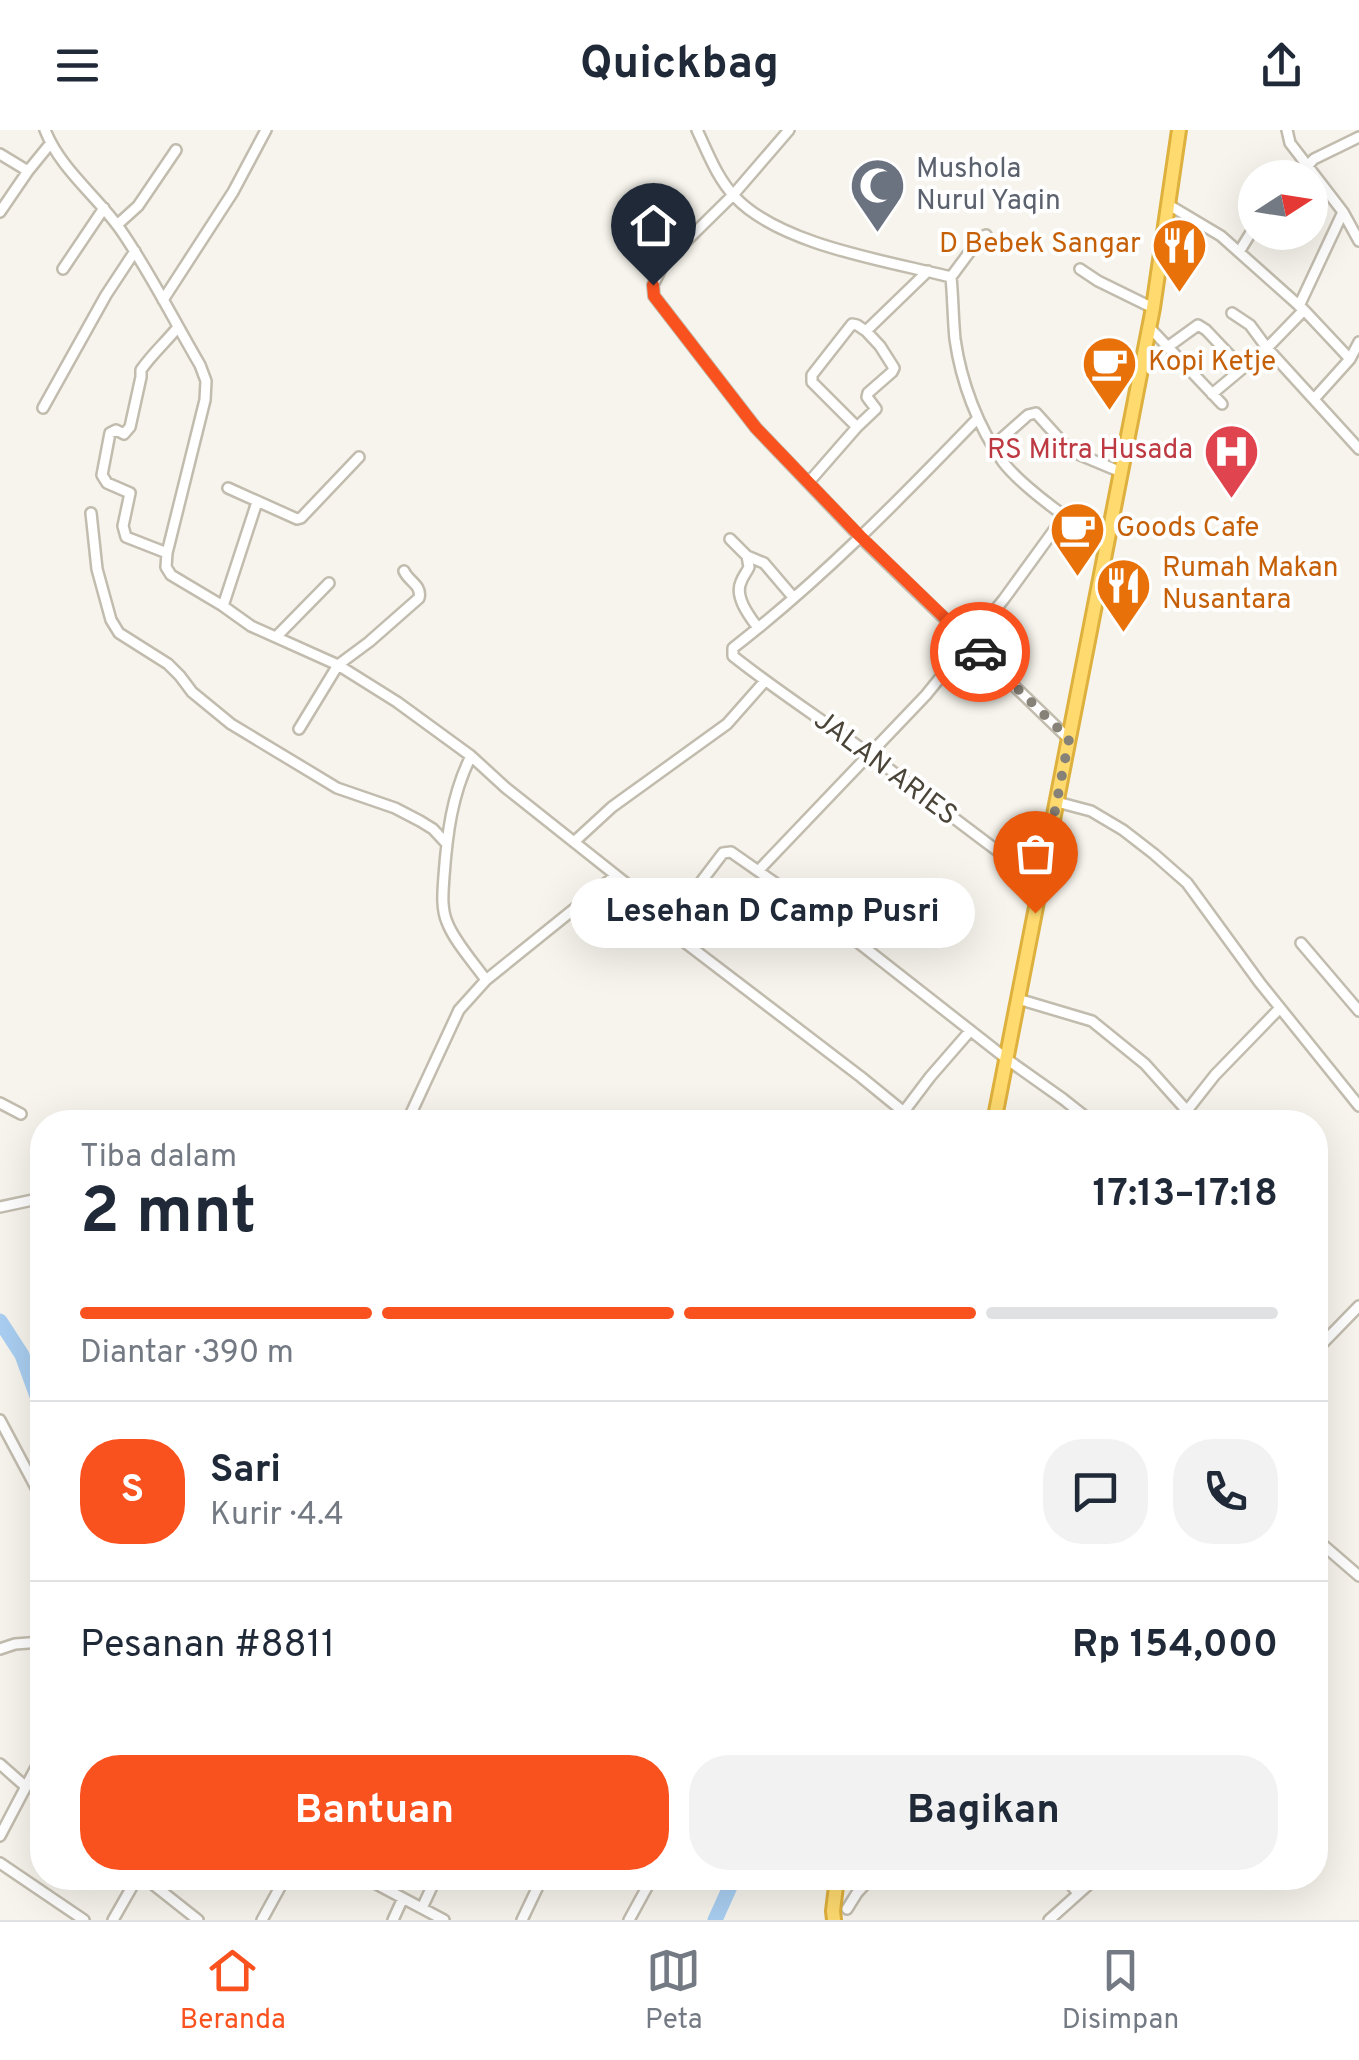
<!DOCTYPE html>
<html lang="id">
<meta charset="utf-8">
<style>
:root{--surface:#fff;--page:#f2f2f3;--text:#1f2937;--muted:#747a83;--line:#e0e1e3;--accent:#fa521f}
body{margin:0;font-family:Overpass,sans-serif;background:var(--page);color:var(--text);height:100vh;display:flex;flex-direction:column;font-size:38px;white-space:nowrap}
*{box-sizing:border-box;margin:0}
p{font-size:32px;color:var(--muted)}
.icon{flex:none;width:55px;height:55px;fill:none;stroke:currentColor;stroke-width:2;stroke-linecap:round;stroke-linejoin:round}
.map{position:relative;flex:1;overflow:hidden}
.sheet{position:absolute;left:30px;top:980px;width:1298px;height:780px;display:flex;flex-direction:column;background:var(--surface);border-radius:40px;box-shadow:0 10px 40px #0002}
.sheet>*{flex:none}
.needle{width:65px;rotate:78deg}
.fabs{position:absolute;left:1238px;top:30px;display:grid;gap:20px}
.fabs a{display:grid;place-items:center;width:90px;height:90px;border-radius:50%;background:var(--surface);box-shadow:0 10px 40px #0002;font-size:50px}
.pin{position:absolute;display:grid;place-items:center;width:85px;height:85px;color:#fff;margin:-102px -42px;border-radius:50% 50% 50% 0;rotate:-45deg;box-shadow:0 0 10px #0007}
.pin .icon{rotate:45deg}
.courier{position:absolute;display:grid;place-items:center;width:100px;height:100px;margin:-50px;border:8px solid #fa521f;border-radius:50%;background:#fff;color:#222;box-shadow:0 2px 12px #0007}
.bubble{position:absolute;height:70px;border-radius:35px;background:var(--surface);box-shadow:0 10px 40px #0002;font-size:32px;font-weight:700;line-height:70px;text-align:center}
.headline em{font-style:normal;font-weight:700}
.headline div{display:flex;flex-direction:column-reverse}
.headline{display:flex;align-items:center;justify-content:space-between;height:170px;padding:0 50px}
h1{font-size:65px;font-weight:700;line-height:75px}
.bar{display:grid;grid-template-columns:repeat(4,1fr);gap:15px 10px;align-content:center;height:120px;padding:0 50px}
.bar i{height:12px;border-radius:8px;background:var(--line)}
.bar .selected{background:var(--accent)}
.bar p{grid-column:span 4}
.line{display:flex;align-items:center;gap:25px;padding:0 50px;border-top:2px solid var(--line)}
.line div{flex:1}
.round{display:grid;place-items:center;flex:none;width:105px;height:105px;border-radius:40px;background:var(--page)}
.action{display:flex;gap:20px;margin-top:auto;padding:20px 50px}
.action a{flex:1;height:115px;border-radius:40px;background:var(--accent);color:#fff;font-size:40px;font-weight:700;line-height:115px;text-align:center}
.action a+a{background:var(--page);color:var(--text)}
header{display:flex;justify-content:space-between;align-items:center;height:130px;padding:0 50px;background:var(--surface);font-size:45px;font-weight:700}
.tabs{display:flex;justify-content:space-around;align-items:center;height:140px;border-top:2px solid var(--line);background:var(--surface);font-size:28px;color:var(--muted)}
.tabs a{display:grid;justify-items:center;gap:5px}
.tabs .selected{color:var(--accent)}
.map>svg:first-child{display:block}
</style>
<header><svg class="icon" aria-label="menu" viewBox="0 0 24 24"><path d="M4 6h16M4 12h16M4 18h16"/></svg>Quickbag<svg class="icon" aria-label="share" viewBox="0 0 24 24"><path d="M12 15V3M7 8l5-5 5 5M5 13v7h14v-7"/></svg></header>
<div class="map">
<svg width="1359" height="1790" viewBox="0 0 1359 1790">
<rect width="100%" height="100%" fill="#f6f4ec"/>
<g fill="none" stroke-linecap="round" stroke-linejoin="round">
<path stroke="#a9cef1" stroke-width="15" d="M0 1191 22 1225 42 1280
M715 1790 734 1748"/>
<defs>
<path id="minor" d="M45 0C61 40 96 65 120 99 150 142 173 189 200 235L206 251 205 270 167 423 166 437 171 445 223 476 251 496 338 535 397 572 471 626 506 658 642 766 666 798 861 947 916 992
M697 0C708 23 717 48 735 67 780 115 887 131 951 147 953 167 953 189 955 209 961 252 978 297 1003 332 1023 358 1078 397 1107 414
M789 0 733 65 664 133 653 155 654 166 756 298 860 407 1069 609
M1287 0 1290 13 1343 82 1359 111
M0 24 28 41
M1296 48 1314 29 1359 7
M1169 75 1221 106 1304 180 1350 229
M0 82 28 41 50 14
M117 95 138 76 176 20
M1239 122 1255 96
M63 139 104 78
M1080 139 1098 151 1153 178
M951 147 980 108 986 105
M163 170 233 62 266 0
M1299 176 1343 82
M1232 183 1250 195 1267 218 1359 319
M1149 197 1222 274
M1169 216 1198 195 1206 200 1242 238
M1212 264 1267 218 1304 180
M1314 269 1350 229 1359 212
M43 278 106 165 135 121
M978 288C900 369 821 450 733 518V526C777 561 824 591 869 624 927 667 983 711 1041 753
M857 297 876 279 867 267 868 263 892 242 894 238 880 216 866 201
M993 316 1028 285 1036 283 1065 315 1078 324 1121 342
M809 352 857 297 812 252V245L852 194 857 195 866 201 928 141
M228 358 297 389 301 388 359 327
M91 383 97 439 111 490 119 503 168 534 180 546 192 562 231 594 337 658 395 678 420 691 433 699 446 713
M730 409 747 426 764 433 793 467
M167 423 126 407 123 396 130 363 107 353 102 345 110 303 116 300 124 304 130 297 141 247V240C152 224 165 213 178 197
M747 426 749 437C747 442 743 446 741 452 734 467 750 487 758 498
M223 476 257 372
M276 507 329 453
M299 599 338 535 369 512 419 468C422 455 409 452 404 441
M471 626C452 664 447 704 444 746 443 761 441 778 447 792 454 811 474 833 486 850
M1057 672 1091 681 1123 700 1154 724 1187 753 1260 853 1359 976
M574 712 612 677 727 594 765 551
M759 740 926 565 1004 469 1065 385
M666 798 723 723 731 722 841 799 1008 930 1063 969 1092 992
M1301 813 1359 881
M1018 869 1092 891 1145 934 1188 982
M0 973 21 984
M407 992 459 880 486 850 615 746
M896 992 930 947 970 901
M1178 992 1215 945 1280 878
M0 1077 42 1068
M1315 1228 1320 1216 1359 1176
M0 1290 42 1369
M1315 1408 1359 1446
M0 1519 15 1514 42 1512
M0 1634 26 1657
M0 1706 42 1626
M0 1733 84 1790
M145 1748 198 1790
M365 1748 444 1790
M1065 1748 1078 1763
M422 1778 436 1748
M847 1779 857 1763 871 1748
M113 1790 137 1748
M262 1790 285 1748
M393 1790 403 1768
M522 1790 542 1748
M629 1790 652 1748
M1049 1790 1096 1748"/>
<path id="highway" d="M994 992 1153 178 1179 0
M834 1790 833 1781 837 1748"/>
</defs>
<use href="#minor" stroke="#c2bcae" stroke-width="14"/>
<use href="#highway" stroke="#deb03d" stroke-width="18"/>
<use href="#minor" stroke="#fff" stroke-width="9"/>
<use href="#highway" stroke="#feda6f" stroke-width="12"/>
</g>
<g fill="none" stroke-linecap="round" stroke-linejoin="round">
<path stroke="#878278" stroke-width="10" stroke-dasharray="0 18" d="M980 522 1069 609 1035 783"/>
<path stroke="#fa521f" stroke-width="12" d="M653 155 654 166 756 298 860 406 980 522"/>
</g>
<defs>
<symbol id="mosque-pin" viewBox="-11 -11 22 30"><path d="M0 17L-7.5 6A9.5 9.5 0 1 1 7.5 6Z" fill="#6b7280" stroke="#fff"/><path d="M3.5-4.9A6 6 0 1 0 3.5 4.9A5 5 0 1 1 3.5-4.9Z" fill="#fff"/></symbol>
<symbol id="restaurant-pin" viewBox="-11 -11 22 30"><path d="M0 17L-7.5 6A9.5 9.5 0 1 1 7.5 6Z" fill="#e8710a" stroke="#fff"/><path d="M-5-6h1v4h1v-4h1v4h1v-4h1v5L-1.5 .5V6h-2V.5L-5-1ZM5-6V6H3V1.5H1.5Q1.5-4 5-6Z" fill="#fff"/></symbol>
<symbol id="cafe-pin" viewBox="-11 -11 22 30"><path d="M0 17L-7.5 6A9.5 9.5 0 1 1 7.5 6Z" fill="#e8710a" stroke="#fff"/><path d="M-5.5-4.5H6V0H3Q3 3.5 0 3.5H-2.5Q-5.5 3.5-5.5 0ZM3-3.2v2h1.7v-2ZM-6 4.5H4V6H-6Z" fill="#fff"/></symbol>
<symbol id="hospital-pin" viewBox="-11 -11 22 30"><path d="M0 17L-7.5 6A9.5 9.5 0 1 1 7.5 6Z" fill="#e0444e" stroke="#fff"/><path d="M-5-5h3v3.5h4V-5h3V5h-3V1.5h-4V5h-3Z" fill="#fff"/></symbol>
</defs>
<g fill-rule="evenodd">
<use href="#mosque-pin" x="846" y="24" width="63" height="86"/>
<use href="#restaurant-pin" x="1148" y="84" width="63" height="86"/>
<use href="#cafe-pin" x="1078" y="202" width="63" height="86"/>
<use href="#hospital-pin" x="1200" y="290" width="63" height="86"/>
<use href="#cafe-pin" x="1046" y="368" width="63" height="86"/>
<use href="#restaurant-pin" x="1092" y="424" width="63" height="86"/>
</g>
<g text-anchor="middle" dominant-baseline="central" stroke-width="8" stroke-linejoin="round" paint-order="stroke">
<g font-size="28" fill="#5b616d" stroke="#fff" text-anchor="start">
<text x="916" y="40">Mushola<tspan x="916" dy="32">Nurul Yaqin</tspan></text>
</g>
<g font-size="28" fill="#c56008" stroke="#fff" text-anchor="start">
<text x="1141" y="115" text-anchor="end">D Bebek Sangar</text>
<text x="1148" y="233">Kopi Ketje</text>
<text x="1116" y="399">Goods Cafe</text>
<text x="1162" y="439">Rumah Makan<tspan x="1162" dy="32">Nusantara</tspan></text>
</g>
<g font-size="28" fill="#be3a42" stroke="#fff" text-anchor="end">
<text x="1193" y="321">RS Mitra Husada</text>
</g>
<g font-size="28" fill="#4b4539" stroke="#fff">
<text transform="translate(885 639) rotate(37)">JALAN ARIES</text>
</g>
</g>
</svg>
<div class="fabs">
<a><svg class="needle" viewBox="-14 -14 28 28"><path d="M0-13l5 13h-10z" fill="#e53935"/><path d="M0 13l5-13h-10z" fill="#747a83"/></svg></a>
</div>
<div class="pin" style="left:1035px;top:783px;background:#ea580c"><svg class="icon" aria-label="bag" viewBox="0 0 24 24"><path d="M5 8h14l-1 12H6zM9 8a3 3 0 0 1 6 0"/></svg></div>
<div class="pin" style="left:653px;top:155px;background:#1f2937"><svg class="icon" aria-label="home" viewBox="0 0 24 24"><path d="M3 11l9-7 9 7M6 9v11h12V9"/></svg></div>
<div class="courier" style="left:980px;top:522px"><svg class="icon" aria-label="car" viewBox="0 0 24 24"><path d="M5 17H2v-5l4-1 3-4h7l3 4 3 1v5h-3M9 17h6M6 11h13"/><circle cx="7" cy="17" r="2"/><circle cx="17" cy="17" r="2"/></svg></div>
<div class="bubble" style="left:570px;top:748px;width:405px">Lesehan D Camp Pusri</div>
<section class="sheet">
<div class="headline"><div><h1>2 mnt</h1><p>Tiba dalam</p></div><em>17:13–17:18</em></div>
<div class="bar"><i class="selected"></i><i class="selected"></i><i class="selected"></i><i></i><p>Diantar · 390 m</p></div>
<div class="line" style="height:180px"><b class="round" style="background:var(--accent);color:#fff">S</b><div><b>Sari</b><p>Kurir · 4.4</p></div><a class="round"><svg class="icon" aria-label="chat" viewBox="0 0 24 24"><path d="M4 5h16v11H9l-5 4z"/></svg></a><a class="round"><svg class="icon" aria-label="phone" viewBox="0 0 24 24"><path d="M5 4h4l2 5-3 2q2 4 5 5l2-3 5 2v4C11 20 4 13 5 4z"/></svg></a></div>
<div class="line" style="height:130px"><div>Pesanan #8811</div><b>Rp 154,000</b></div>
<div class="action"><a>Bantuan</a><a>Bagikan</a></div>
</section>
</div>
<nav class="tabs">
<a class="selected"><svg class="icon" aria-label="home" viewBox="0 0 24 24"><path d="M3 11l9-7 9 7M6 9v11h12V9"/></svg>Beranda</a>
<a><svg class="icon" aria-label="map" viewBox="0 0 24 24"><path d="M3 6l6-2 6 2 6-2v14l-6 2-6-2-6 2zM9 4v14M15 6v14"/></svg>Peta</a>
<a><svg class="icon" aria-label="saved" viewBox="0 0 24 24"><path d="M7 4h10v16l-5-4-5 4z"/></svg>Disimpan</a>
</nav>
